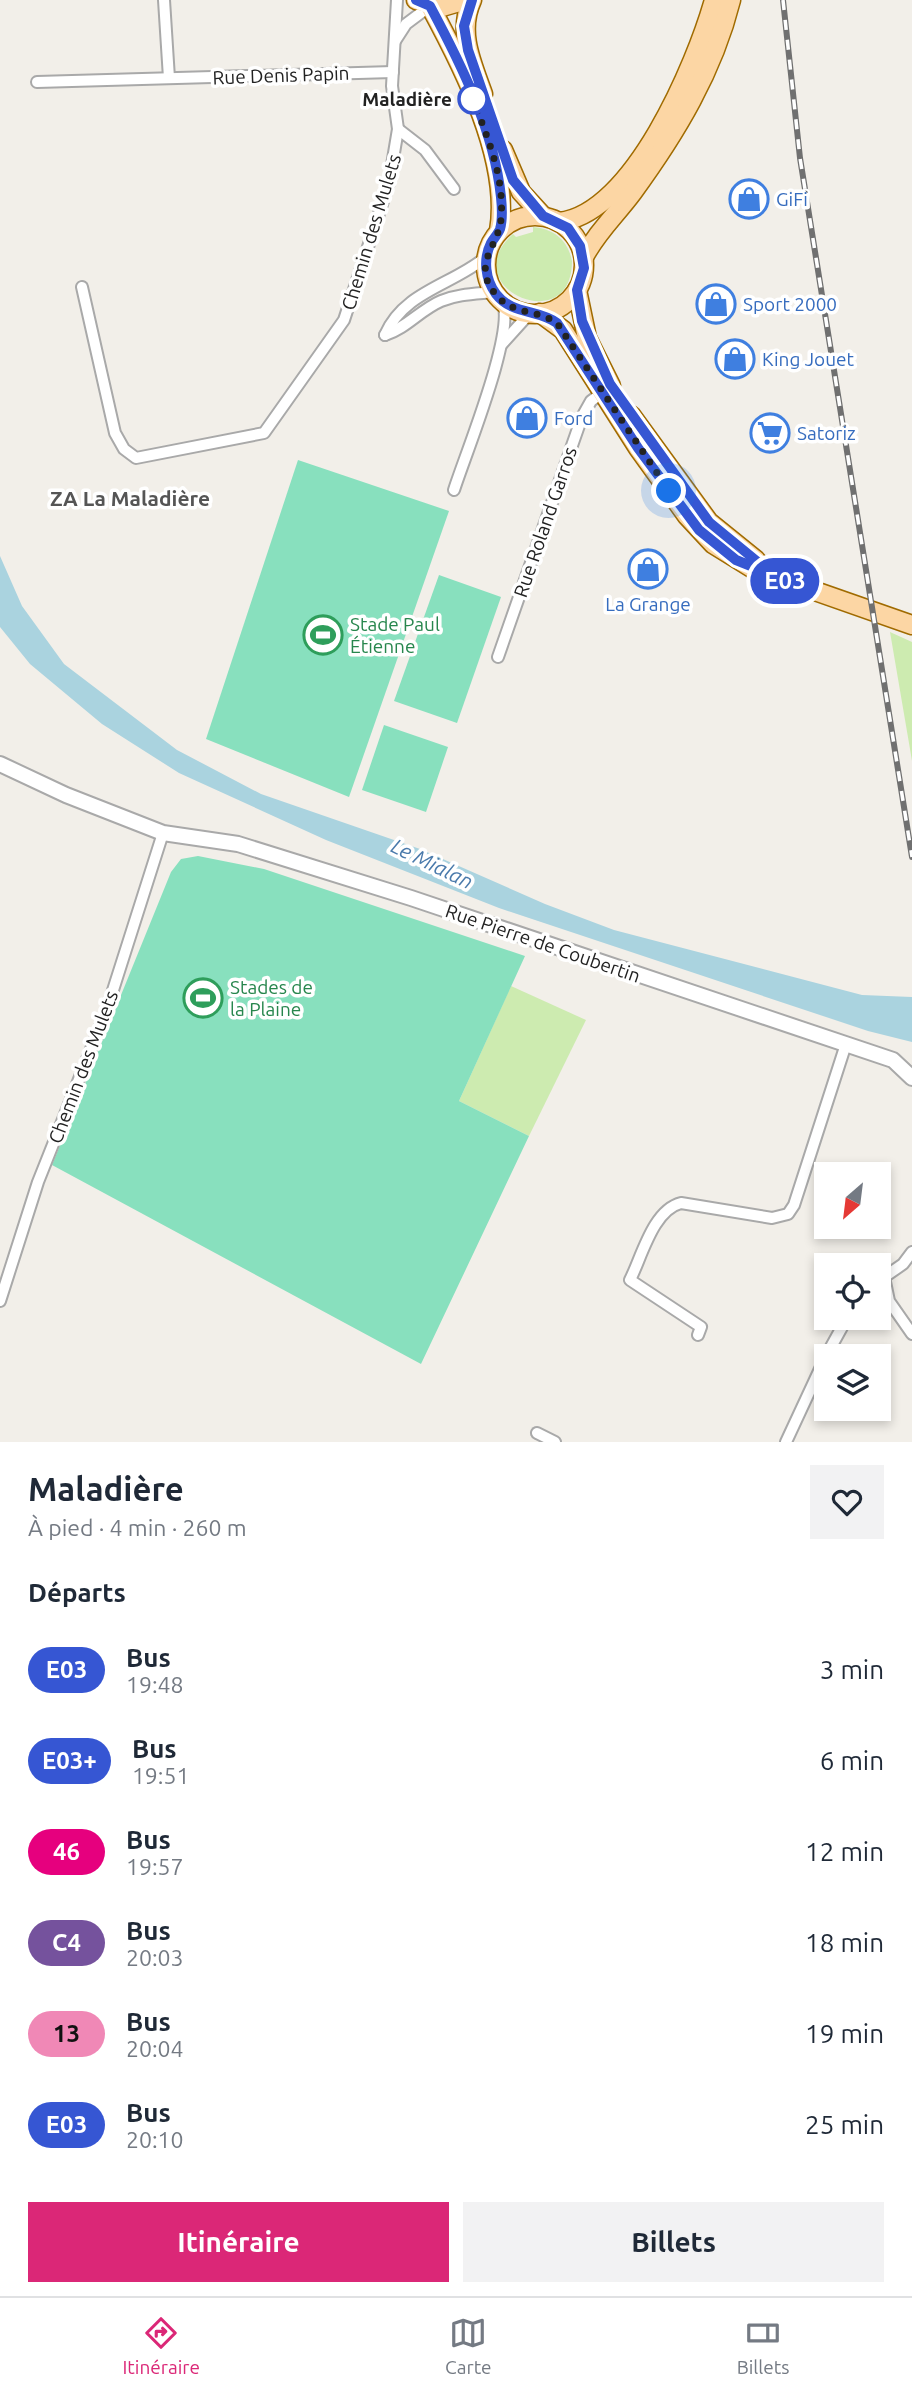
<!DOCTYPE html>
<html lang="fr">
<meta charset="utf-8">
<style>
:root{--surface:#fff;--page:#f2f2f3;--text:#1f2937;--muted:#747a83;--line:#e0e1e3;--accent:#db2777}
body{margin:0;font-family:Ubuntu,sans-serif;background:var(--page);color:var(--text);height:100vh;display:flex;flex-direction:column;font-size:26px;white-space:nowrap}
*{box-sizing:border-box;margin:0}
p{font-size:23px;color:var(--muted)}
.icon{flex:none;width:38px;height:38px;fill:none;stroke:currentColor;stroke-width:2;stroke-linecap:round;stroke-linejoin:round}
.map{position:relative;height:1442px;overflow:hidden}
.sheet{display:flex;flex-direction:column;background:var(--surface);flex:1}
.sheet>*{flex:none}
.badge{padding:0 14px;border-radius:23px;font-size:24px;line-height:46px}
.needle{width:46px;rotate:208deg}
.fabs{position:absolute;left:814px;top:1162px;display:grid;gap:14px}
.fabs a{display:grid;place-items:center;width:77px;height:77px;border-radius:0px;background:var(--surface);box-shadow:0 4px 10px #0003;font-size:35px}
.you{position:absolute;width:35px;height:35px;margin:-18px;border:5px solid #fff;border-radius:50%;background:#1a73e8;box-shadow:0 0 0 10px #1a73e833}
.map>.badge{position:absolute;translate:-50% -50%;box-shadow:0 0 0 4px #fff}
h2{padding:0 28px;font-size:26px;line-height:63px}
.round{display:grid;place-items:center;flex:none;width:74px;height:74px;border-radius:0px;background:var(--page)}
.overview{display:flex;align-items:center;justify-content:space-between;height:119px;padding:0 28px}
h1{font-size:33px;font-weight:700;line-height:52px}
.cta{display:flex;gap:14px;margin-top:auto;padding:14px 28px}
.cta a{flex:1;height:80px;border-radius:0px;background:var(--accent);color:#fff;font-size:28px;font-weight:700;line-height:80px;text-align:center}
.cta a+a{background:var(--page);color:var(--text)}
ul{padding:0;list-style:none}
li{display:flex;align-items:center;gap:21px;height:91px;padding:0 28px}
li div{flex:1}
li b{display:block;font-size:26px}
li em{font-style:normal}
li .badge{min-width:77px;font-weight:700;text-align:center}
.menu{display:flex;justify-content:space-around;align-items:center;height:98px;border-top:2px solid var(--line);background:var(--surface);font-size:19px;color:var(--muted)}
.menu a{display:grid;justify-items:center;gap:4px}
.menu .active{color:var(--accent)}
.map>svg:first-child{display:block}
.grass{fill:#cdebb0}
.pitch{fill:#88e0be}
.water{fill:#aad3df}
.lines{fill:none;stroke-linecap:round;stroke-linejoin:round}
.minor-casing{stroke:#a9a9a9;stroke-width:14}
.tertiary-casing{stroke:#a9a9a9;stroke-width:18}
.primary-casing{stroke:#a06b00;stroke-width:21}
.minor{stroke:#fff;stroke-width:10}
.tertiary{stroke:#fff;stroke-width:14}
.primary{stroke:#fcd6a4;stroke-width:18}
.rail-casing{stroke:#707070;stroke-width:6}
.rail{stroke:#fff;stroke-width:3.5;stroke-dasharray:10;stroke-linecap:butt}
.line-casing{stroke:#fff;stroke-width:16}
.line{stroke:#3656d3;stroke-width:10}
.walk{stroke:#222;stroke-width:7;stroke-dasharray:0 12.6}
.stop-dot{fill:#fff;stroke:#3656d3;stroke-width:3.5}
.labels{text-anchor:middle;stroke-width:7;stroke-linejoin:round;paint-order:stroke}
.street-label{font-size:19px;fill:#222;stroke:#fff}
.stop-label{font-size:19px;font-weight:bold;fill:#222;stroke:#fff;text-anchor:end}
.shop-label{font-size:19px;fill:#366cbe;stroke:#fff;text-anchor:start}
.leisure-label{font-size:19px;fill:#27864d;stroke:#fff;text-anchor:start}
.neighbourhood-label{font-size:21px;font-weight:bold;fill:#555;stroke:#fff}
.water-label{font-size:21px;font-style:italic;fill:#4a7aab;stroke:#fff}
</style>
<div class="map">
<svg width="912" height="1442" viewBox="0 0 912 1442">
<rect width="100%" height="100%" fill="#f2efe9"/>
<!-- grass -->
<g class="grass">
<path d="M533 227C554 229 568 240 572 261 572 340 453 287 513 234L516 237 533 232Z"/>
<path d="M890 632 912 642V761L910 749Z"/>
<path d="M511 986 586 1020 529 1136 459 1101Z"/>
</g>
<!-- pitch -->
<g class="pitch">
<path d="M298 460 449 511 349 797 206 739Z"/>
<path d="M439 575 501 597 457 723 394 701Z"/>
<path d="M384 725 448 747 426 812 362 790Z"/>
<path d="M198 856 264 869 525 956 459 1101 529 1136 421 1364 52 1165 171 872 181 859Z"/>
</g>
<!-- water -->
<path class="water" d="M0 556 22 606 64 664 177 750 261 794 420 849 545 904 614 930 862 995 912 997V1042L868 1031 499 908 326 840 179 773 102 724 30 664 0 627Z"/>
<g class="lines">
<!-- minor casing -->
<g class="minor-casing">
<g id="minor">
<path d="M164 0 169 78"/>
<path d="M395 41 406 24 430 6"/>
<path d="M37 82 393 72"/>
<path d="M398 129 425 150 454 189"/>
<path d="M82 287 115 433 124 449 136 458 264 433 344 320 389 183 398 129 392 86 397 0"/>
<path d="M385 335C404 291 453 285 486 257"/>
<path d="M385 335C407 328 420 310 441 301 458 294 476 294 495 292"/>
<path d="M502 344 530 313"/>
<path d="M454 490C465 455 517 329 502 301"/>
<path d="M498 657 582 417 591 401 602 393"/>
<path d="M884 1277 889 1301 912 1334"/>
<path d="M880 1280 903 1264 912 1252"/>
<path d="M0 1301 38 1182 107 1009 163 833"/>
<path d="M698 1335 701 1327 630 1280C642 1256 653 1210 681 1203L772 1218 788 1214 794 1205 846 1044"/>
<path d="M826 1356 847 1318"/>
<path d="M537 1433 555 1442"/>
<path d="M786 1442 826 1356"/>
</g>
</g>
<!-- tertiary casing -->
<g class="tertiary-casing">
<path id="tertiary" d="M0 764 66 795 163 833 238 844 411 898 893 1060 912 1078"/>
</g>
<!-- primary casing -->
<g class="primary-casing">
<g id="primary">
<path d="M416 0 442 7 466 0"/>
<path d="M472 0C457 32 472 63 483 94"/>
<path d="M430 6C463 67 511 160 499 231"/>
<path d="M503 150 521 192 543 216"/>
<circle cx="535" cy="265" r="49"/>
<path d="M559 222C633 214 696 64 714 0"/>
<path d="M584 257C597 232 616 215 633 192 676 133 713 72 731 0"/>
<path d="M577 290 587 338 611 386"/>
<path d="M540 313 563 330 638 448 687 516 713 544 755 570 912 625"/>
<path d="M631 415 709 522 756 560"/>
</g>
</g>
<!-- minor -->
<use href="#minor" class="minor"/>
<!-- tertiary -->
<use href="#tertiary" class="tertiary"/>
<!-- primary -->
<use href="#primary" class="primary"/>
<!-- rail casing -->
<g class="rail-casing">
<path id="rail" d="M783 0 800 158 912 857"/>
</g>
<!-- rail -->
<use href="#rail" class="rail"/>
</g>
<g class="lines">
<!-- line casing -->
<g class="line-casing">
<path id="line" d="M416 0 430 6C461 64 494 130 501 197 502 207 503 219 500 229 498 234 494 238 491 243 483 259 485 279 496 294 512 315 538 309 557 323L638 448 699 530 736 560 807 589 759 563 709 522 610 384 582 321 577 290 584 268 580 246 568 228 543 216 513 180 468 50 464 26 472 0"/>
</g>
<!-- line -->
<use href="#line" class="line"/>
<!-- walk -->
<path class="walk" d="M473 99C487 137 505 177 501 219 499 247 468 266 499 298 516 315 539 310 557 323L669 491"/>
</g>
<!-- icons -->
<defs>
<g id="shop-ring" transform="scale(2.0125)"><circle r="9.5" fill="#fff" stroke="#3f7fe0" stroke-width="1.5"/><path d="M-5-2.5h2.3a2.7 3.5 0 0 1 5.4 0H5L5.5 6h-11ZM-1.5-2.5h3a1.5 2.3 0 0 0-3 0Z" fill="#3f7fe0"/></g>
<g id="supermarket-ring" transform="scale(2.0125)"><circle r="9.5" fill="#fff" stroke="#3f7fe0" stroke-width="1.5"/><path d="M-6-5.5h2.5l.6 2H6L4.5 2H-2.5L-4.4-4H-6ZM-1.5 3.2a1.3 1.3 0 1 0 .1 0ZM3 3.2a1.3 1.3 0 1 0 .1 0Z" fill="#3f7fe0"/></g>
<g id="stadium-ring" transform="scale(2.0125)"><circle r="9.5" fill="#fff" stroke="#2e9e5b" stroke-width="1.5"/><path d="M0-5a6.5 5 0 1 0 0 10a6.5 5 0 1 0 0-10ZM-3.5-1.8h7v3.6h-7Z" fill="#2e9e5b"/></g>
</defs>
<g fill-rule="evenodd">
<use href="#shop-ring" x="749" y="199"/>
<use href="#shop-ring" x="716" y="304"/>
<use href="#shop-ring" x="735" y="359"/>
<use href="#shop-ring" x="527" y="418"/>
<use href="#supermarket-ring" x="770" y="433"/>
<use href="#shop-ring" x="648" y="569"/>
<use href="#stadium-ring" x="323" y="635"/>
<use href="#stadium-ring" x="203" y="998"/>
</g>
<!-- markers -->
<circle class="stop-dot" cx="473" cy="99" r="14"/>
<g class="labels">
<!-- street labels -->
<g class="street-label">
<text transform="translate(281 75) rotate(-2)" y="7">Rue Denis Papin</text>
<text transform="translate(371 232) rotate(-73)" y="7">Chemin des Mulets</text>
<text transform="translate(545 522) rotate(-71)" y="7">Rue Roland Garros</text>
<text transform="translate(543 943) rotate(19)" y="7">Rue Pierre de Coubertin</text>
<text transform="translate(83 1067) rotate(-69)" y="7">Chemin des Mulets</text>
</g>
<!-- stop labels -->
<g class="stop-label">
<text x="452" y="106">Maladière</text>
</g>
<!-- shop labels -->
<g class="shop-label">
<text x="776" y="206">GiFi</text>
<text x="743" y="311">Sport 2000</text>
<text x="762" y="366">King Jouet</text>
<text x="554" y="425">Ford</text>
<text x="797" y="440">Satoriz</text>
<text x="648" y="611" text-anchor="middle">La Grange</text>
</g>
<!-- leisure labels -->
<g class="leisure-label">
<text x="350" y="631">Stade Paul<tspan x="350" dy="22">Étienne</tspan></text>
<text x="230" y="994">Stades de<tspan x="230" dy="22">la Plaine</tspan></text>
</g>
<!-- neighbourhood labels -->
<g class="neighbourhood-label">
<text x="130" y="506">ZA La Maladière</text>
</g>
<!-- water labels -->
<g class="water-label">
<text transform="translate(432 864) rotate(26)" y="7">Le Mialan</text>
</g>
</g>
</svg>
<div class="fabs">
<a><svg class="needle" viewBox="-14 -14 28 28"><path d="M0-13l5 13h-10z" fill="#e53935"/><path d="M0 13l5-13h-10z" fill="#747a83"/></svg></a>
<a><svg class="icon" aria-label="locate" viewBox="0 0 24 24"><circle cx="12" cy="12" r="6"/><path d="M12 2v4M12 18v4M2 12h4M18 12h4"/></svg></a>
<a><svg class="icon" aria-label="layers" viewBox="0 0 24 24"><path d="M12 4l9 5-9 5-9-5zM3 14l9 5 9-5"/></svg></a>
</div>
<div class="you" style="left:669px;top:491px"></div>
<b class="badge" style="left:785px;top:581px;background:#3656d3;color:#fff">E03</b>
</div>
<section class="sheet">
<div class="overview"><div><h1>Maladière</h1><p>À pied · 4 min · 260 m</p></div><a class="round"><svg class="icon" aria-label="heart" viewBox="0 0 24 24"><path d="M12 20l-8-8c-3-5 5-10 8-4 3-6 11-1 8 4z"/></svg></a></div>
<h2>Départs</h2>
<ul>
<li><span class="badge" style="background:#3656d3;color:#fff">E03</span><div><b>Bus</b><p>19:48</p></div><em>3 min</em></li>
<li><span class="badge" style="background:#3656d3;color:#fff">E03+</span><div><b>Bus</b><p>19:51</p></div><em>6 min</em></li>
<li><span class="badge" style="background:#e6007e;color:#fff">46</span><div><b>Bus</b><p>19:57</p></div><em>12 min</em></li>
<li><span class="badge" style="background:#75529d;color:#fff">C4</span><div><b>Bus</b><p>20:03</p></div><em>18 min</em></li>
<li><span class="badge" style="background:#f088b6;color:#111">13</span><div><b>Bus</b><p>20:04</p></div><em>19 min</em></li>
<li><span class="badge" style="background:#3656d3;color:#fff">E03</span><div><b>Bus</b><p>20:10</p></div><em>25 min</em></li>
</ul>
<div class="cta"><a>Itinéraire</a><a>Billets</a></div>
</section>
<nav class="menu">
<a class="active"><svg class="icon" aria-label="directions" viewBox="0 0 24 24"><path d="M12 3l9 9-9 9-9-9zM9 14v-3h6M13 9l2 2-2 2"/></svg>Itinéraire</a>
<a><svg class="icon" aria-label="map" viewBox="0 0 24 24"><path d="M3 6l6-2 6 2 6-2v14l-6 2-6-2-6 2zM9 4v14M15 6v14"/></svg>Carte</a>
<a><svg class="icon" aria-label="tickets" viewBox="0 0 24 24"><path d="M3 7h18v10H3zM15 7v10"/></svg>Billets</a>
</nav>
